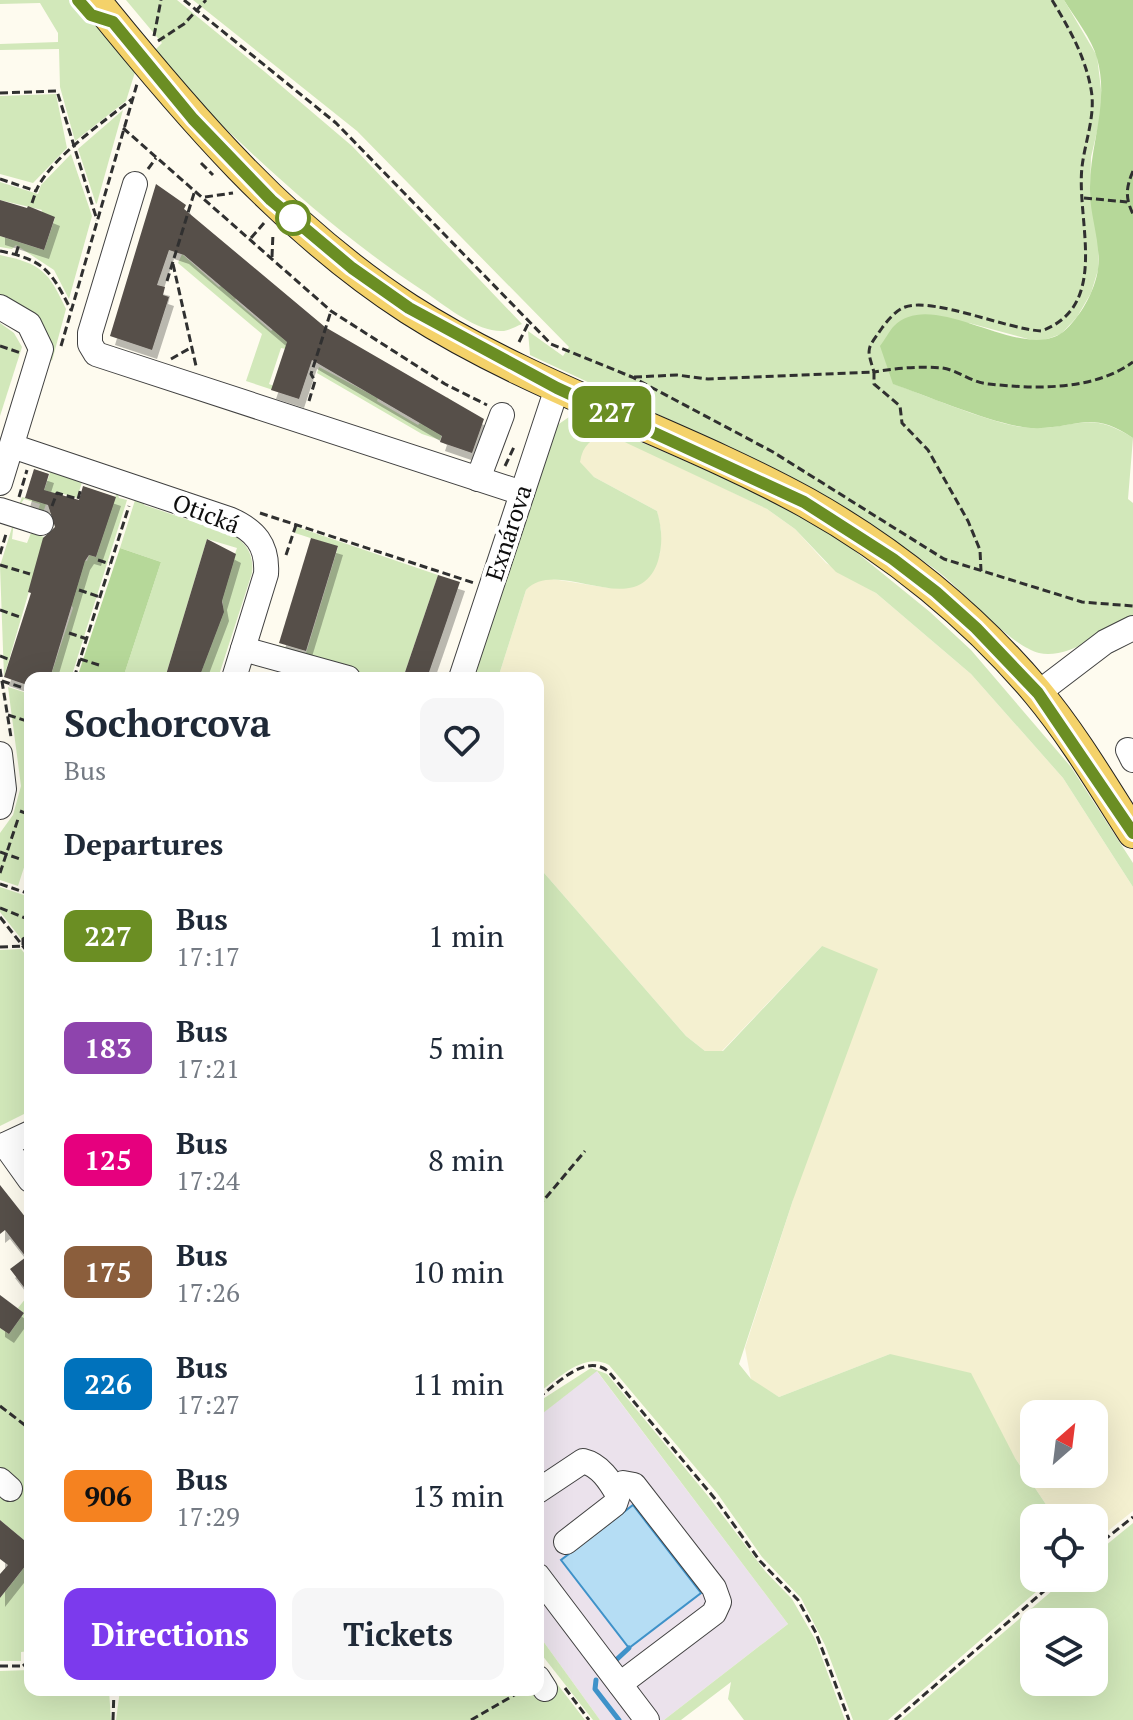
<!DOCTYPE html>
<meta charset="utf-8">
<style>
:root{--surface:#fff;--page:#f6f6f7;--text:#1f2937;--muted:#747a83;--accent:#7c3aed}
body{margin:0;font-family:"PT Serif",serif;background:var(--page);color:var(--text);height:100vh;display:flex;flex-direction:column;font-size:30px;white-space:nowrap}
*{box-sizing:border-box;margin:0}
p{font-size:26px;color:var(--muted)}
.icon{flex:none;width:44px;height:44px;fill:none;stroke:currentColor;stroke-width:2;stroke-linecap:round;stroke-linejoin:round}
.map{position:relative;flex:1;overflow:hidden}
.drawer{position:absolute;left:24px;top:672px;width:520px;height:1024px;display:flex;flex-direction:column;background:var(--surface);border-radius:16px;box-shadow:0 8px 32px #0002}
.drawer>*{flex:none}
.badge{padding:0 16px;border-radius:12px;font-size:28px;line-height:52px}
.needle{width:52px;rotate:28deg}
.tools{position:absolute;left:1020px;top:1400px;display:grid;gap:16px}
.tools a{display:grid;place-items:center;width:88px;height:88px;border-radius:16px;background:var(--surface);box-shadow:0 8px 32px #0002;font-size:40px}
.map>.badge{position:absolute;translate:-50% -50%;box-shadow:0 0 0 4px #fff}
h2{padding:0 40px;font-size:30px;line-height:72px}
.round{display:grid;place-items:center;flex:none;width:84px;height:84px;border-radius:16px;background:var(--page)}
.overview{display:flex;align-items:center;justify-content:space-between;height:136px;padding:0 40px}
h1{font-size:38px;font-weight:700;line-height:60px}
.primary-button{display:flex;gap:16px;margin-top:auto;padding:16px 40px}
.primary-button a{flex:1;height:92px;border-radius:16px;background:var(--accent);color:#fff;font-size:32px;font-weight:700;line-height:92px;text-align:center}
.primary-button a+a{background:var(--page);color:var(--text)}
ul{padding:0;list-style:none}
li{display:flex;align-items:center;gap:24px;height:112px;padding:0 40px}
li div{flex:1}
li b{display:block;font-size:30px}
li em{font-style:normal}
li .badge{min-width:88px;font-weight:700;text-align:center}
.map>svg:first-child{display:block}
.industrial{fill:#ebe2ec}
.farmland{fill:#f4f0d0;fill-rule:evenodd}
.green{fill:#d2e8ba;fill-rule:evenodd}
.forest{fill:#b6d899}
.water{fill:#b5ddf4;stroke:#3f92c9;stroke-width:2}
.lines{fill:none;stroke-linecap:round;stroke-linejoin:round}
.stream{stroke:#3f92c9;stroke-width:5}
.building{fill:#564f4a;filter:url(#shadow)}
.minor-casing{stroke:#414141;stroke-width:26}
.major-casing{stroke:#1f1f1f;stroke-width:32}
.path{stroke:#303030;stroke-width:3;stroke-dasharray:8 4;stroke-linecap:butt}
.minor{stroke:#fff;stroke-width:24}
.major{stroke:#f4d26a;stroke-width:30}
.line-casing{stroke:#fff;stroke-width:18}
.line{stroke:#6b8e23;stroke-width:12}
.stop-dot{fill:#fff;stroke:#6b8e23;stroke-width:4}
.labels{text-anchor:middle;stroke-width:8;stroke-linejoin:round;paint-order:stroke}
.street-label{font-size:24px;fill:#0e0e0e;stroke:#fff}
</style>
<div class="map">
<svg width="1133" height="1720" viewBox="0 0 1133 1720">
<defs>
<filter id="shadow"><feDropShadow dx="5" dy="9" stdDeviation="0" flood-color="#0004"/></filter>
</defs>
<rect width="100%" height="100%" fill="#fefbef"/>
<!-- industrial -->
<path class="industrial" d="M596 1370 788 1624 664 1720H600L538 1634V1417Z"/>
<!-- farmland -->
<path class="farmland" d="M605 436 634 445 767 509 795 529 826 563 876 593 971 674 1063 778 1133 887V1511L1094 1542V1518H1055L1015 1458 890 1354 779 1397 751 1380 745 1348 793 1200 822 946 722 1051H705L686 1036 538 866V678H498L526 590 534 581 546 578 609 588 660 554 661 530 657 511 594 477 579 462 584 445ZM1034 1414H1094V1474H1034Z"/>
<!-- green -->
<g class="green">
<path d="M0 0H72L136 69 126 101 75 141 60 87 59 49 0 50V44L58 42V33L40 3 0 4Z"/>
<path d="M126 0H177L265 72 352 146 522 324C517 326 510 330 504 331 479 333 448 308 428 294 324 226 238 143 151 54L162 43Z"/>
<path d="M193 0H1064L1097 56 1103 106 1091 157 1090 194 1098 234V270L1091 293 1077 317 1061 334 1039 342 969 323 881 346 894 384C927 396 999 427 1031 428 1076 429 1089 409 1133 438L1128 499 1133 503V618C1107 630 1067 660 1039 653 1010 646 963 590 936 570 811 477 669 421 530 355L528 331 563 356 569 347 357 131Z"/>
<path d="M56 94 67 148 33 183 0 174V96Z"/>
<path d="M123 110 97 203 96 204 78 149Z"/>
<path d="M71 154 92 216 69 299 54 270 16 245 12 249 0 247V236L44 250 55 218 41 213 42 210 0 200V182L38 194 41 185Z"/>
<path d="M182 254 219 287 223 284 237 297 235 300 271 331 274 328 288 341 286 349 281 348 269 384 274 386 273 390 246 381 262 334 178 263Z"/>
<path d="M0 255C42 264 48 271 66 309L52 361 0 297Z"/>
<path d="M0 323 14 333 22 347 0 416Z"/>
<path d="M319 367 378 398 377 401 418 425 420 423 429 427 447 397 453 402 440 440 422 434 317 373Z"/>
<path d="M569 417 606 427 766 496 845 543 930 612 971 650 1071 767 1133 863V887L1063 778 971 674 876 593 836 572 795 529 767 509 616 438C596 434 583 442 580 462L594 477 657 511C662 528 663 544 658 561 637 624 558 555 526 590L498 678H471L556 426Z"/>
<path d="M35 465 83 479 77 498 57 492 52 506 46 504 42 516 37 514 40 504 24 499 18 508 22 497 40 502 50 473Z"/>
<path d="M117 492 119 498 127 500 71 678H50L73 608 41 550 4 677 0 566 14 521 12 539 27 543 31 533 44 537 41 547 87 561 89 555 96 557Z"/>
<path d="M136 497 145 500 144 505 231 534C247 543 254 555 252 573L218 678H199L223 612V602L219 600 237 548 207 539 165 678H123L161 562 120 548Z"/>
<path d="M297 527 438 575 403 678H374L276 651 278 645 306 653 338 547 295 533Z"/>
<path d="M8 687 30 694V849L18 886 0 880V833L13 815 21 786Z"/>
<path d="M538 866 686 1036 705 1051H723L822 946 878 969 793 1200 739 1364 751 1379 779 1397 890 1354 971 1373 1015 1458 1055 1518H1034V1578H1052L888 1720H853L825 1645 801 1598 762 1557 717 1493 609 1365C584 1351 558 1379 538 1393Z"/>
<path d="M0 887 30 897V950L0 912Z"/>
<path d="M21 949 30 960V1111L0 1126V950Z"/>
<path d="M26 1298 30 1301V1545L0 1520V1328L9 1334 24 1313 18 1308Z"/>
<path d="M591 1368 607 1374 708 1496 765 1571 792 1599 815 1639 845 1720H744L728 1699 731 1682 681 1720H664L788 1624 597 1371 538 1417V1402Z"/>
<path d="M1133 1523V1720H901L1067 1578H1094V1555ZM1034 1622H1094V1682H1034Z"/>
<path d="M30 1560V1651L21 1652V1661H0V1598Z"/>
<path d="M538 1634 600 1720H593L538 1650Z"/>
<path d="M30 1670V1690H109L111 1720H0V1671Z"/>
<path d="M551 1676 585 1720H116L120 1690H538Z"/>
</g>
<!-- forest -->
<g class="forest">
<path d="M1064 0H1133V438C1089 408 1076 430 1031 428 998 426 927 396 893 384L880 346C885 340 889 331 894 326 934 286 1021 364 1063 332 1080 318 1095 291 1098 269 1101 242 1090 217 1090 191 1089 144 1110 105 1097 58 1092 39 1075 18 1064 0Z"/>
<path d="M120 548 161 562 123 678H77Z"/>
</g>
<!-- water -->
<path class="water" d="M633 1505 701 1593 629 1648 561 1560Z"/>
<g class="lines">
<!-- stream -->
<g class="stream">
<path d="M615 1661 629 1648"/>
<path d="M596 1680 595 1689 619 1720"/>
</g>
</g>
<!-- building -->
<g class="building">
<path d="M156 184 186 205 184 209 325 327 484 419 472 453 440 442 442 436 312 360 299 399 271 390 287 342 184 255 169 250 157 285 165 287 163 295 169 297 152 350 110 336Z"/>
<path d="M0 200 27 208 28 206 55 217 44 250 0 236Z"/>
<path d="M34 469 49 474 44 490 79 500 83 486 116 497 96 557 89 555 85 561 50 678H30V686L4 677 31 593 28 592 43 538 55 527 48 505 25 498Z"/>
<path d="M311 538 338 546 306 651 279 643Z"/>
<path d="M207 539 236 554 222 601 224 612 199 678H165Z"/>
<path d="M438 575 460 582 444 629 427 678H403Z"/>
<path d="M0 1185 30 1223V1295L10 1269 26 1257 5 1230 0 1234Z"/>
<path d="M0 1295 24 1313 9 1334 0 1328Z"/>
<path d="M0 1520 30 1545V1560L0 1598V1574L8 1565 0 1559Z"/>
</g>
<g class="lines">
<!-- minor casing -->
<g class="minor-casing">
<g id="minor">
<path d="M135 184 90 333V344L96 354 522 493"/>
<path d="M0 307 29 324 41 349 0 483"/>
<path d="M12 446 229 519C255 530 268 545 266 574L234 678"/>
<path d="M478 479 502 415"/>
<path d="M0 510 41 523"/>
<path d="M243 649 348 678"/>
<path d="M461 678 557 388"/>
<path d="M1038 693 1105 642 1133 628"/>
<path d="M1128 750 1133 760"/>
<path d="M0 754 4 789 0 807"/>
<path d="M5 1145 30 1180"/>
<path d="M0 1147 30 1133"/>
<path d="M0 1480 10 1489"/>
<path d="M615 1489 623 1483 634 1485 714 1588 719 1602 714 1613 620 1684"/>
<path d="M538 1491 583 1461C600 1465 610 1481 618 1495L615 1504 566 1542"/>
<path d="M538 1576 647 1720"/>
<path d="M538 1678 545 1689"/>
</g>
</g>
<!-- major casing -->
<g class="major-casing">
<path id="major" d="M95 0C188 115 284 228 409 309 534 389 678 432 807 503 893 551 974 617 1037 692 1073 735 1103 786 1133 833"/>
</g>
<!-- path -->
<g class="path">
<path d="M184 0 336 123 551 344 632 377 773 452 944 559 1082 602 1133 606"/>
<path d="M1052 0C1069 28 1085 56 1091 89 1096 115 1085 141 1082 167 1076 221 1111 306 1041 331 1007 329 933 297 905 307 896 310 887 321 882 328 867 350 866 346 874 372 896 368 920 366 942 368 958 370 972 383 989 384 1035 389 1093 391 1133 362"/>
<path d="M154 36 161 0"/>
<path d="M158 41 184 24 206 0"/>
<path d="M0 93 57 91 97 220"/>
<path d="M123 128 331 311 445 384 487 405"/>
<path d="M201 163 213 175"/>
<path d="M148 169 156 158"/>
<path d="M1133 171C1126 187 1125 198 1133 214"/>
<path d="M0 179 36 191C50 158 104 122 132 99"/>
<path d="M205 197 233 193"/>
<path d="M1084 198 1127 202"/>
<path d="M32 203 36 191"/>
<path d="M251 238 264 223"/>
<path d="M0 251C45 260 51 271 71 310"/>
<path d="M16 254 19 244"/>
<path d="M272 257 273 233"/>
<path d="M173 264 196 366"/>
<path d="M167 281 195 190"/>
<path d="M519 342 528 324"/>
<path d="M0 346 21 353"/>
<path d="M61 346 137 84"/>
<path d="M171 359 192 347"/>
<path d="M634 377 677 375 708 379 874 372V384L900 406 902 423 928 450 968 521 980 550 981 571"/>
<path d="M309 401 315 381 311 374 331 311"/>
<path d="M505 466 515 445"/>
<path d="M19 497 27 470"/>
<path d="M52 506 57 493 78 499 81 488"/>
<path d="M260 513 474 583"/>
<path d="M0 554 6 534"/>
<path d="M286 555 296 525"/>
<path d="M98 560 110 564"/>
<path d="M0 565 30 574"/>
<path d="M79 590 100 597"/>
<path d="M0 610 20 617"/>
<path d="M69 633 87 639"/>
<path d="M0 656 8 659"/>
<path d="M80 659 99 665"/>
<path d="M0 669 11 737"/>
<path d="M55 674 66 678"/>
<path d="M74 678 129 506"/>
<path d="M2 681 30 690"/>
<path d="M8 715 30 722"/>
<path d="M20 811 30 815"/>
<path d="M0 852 20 859"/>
<path d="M0 873 19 816"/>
<path d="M0 884 30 894"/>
<path d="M0 908 30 920"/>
<path d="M0 917 30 955"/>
<path d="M0 947 23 946V939L30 934"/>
<path d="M538 1207 585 1151"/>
<path d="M538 1398C557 1384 586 1352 609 1372L716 1500 760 1561 798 1600 816 1633 849 1720"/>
<path d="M0 1406 30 1429"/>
<path d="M1094 1548 1133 1517"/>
<path d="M0 1666H30"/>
<path d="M23 1666 30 1660"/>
<path d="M565 1688 589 1720"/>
<path d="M113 1720 114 1690"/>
<path d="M471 1720 523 1690"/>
<path d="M895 1720 1059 1578"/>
</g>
<!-- minor -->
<use href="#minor" class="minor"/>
<!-- major -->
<use href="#major" class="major"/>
</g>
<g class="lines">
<!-- line casing -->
<g class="line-casing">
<path id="line" d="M78 0 91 15 113 22 193 119 271 200 352 268 409 308 557 388 804 502 893 559 936 592 976 628 1038 693 1133 833"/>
</g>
<!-- line -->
<use href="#line" class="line"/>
</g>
<!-- markers -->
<circle class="stop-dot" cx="293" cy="218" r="16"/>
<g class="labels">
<!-- street labels -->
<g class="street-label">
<text transform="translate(206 514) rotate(21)" y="8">Otická</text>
<text transform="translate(509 533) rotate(-72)" y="8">Exnárova</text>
</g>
</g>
</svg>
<div class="tools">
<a><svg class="needle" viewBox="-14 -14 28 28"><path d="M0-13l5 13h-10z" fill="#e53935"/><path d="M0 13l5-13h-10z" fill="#747a83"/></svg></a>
<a><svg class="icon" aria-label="locate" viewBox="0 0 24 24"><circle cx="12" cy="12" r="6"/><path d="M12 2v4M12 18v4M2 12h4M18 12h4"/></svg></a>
<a><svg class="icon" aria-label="layers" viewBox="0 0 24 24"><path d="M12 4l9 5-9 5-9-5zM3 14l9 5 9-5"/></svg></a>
</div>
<b class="badge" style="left:612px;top:412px;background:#6b8e23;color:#fff">227</b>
<section class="drawer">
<div class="overview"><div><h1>Sochorcova</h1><p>Bus</p></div><a class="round"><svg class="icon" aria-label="heart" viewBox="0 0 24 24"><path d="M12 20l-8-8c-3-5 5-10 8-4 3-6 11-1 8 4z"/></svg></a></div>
<h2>Departures</h2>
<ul>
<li><span class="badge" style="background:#6b8e23;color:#fff">227</span><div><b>Bus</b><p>17:17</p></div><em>1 min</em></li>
<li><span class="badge" style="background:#8e44ad;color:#fff">183</span><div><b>Bus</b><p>17:21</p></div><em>5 min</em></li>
<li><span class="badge" style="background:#e6007e;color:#fff">125</span><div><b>Bus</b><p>17:24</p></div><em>8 min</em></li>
<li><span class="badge" style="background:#8b5e3c;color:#fff">175</span><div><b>Bus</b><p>17:26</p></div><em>10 min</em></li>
<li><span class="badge" style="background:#0072bc;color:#fff">226</span><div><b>Bus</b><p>17:27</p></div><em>11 min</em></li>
<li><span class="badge" style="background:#f58220;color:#111">906</span><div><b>Bus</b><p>17:29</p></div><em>13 min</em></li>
</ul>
<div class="primary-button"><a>Directions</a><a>Tickets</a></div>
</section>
</div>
